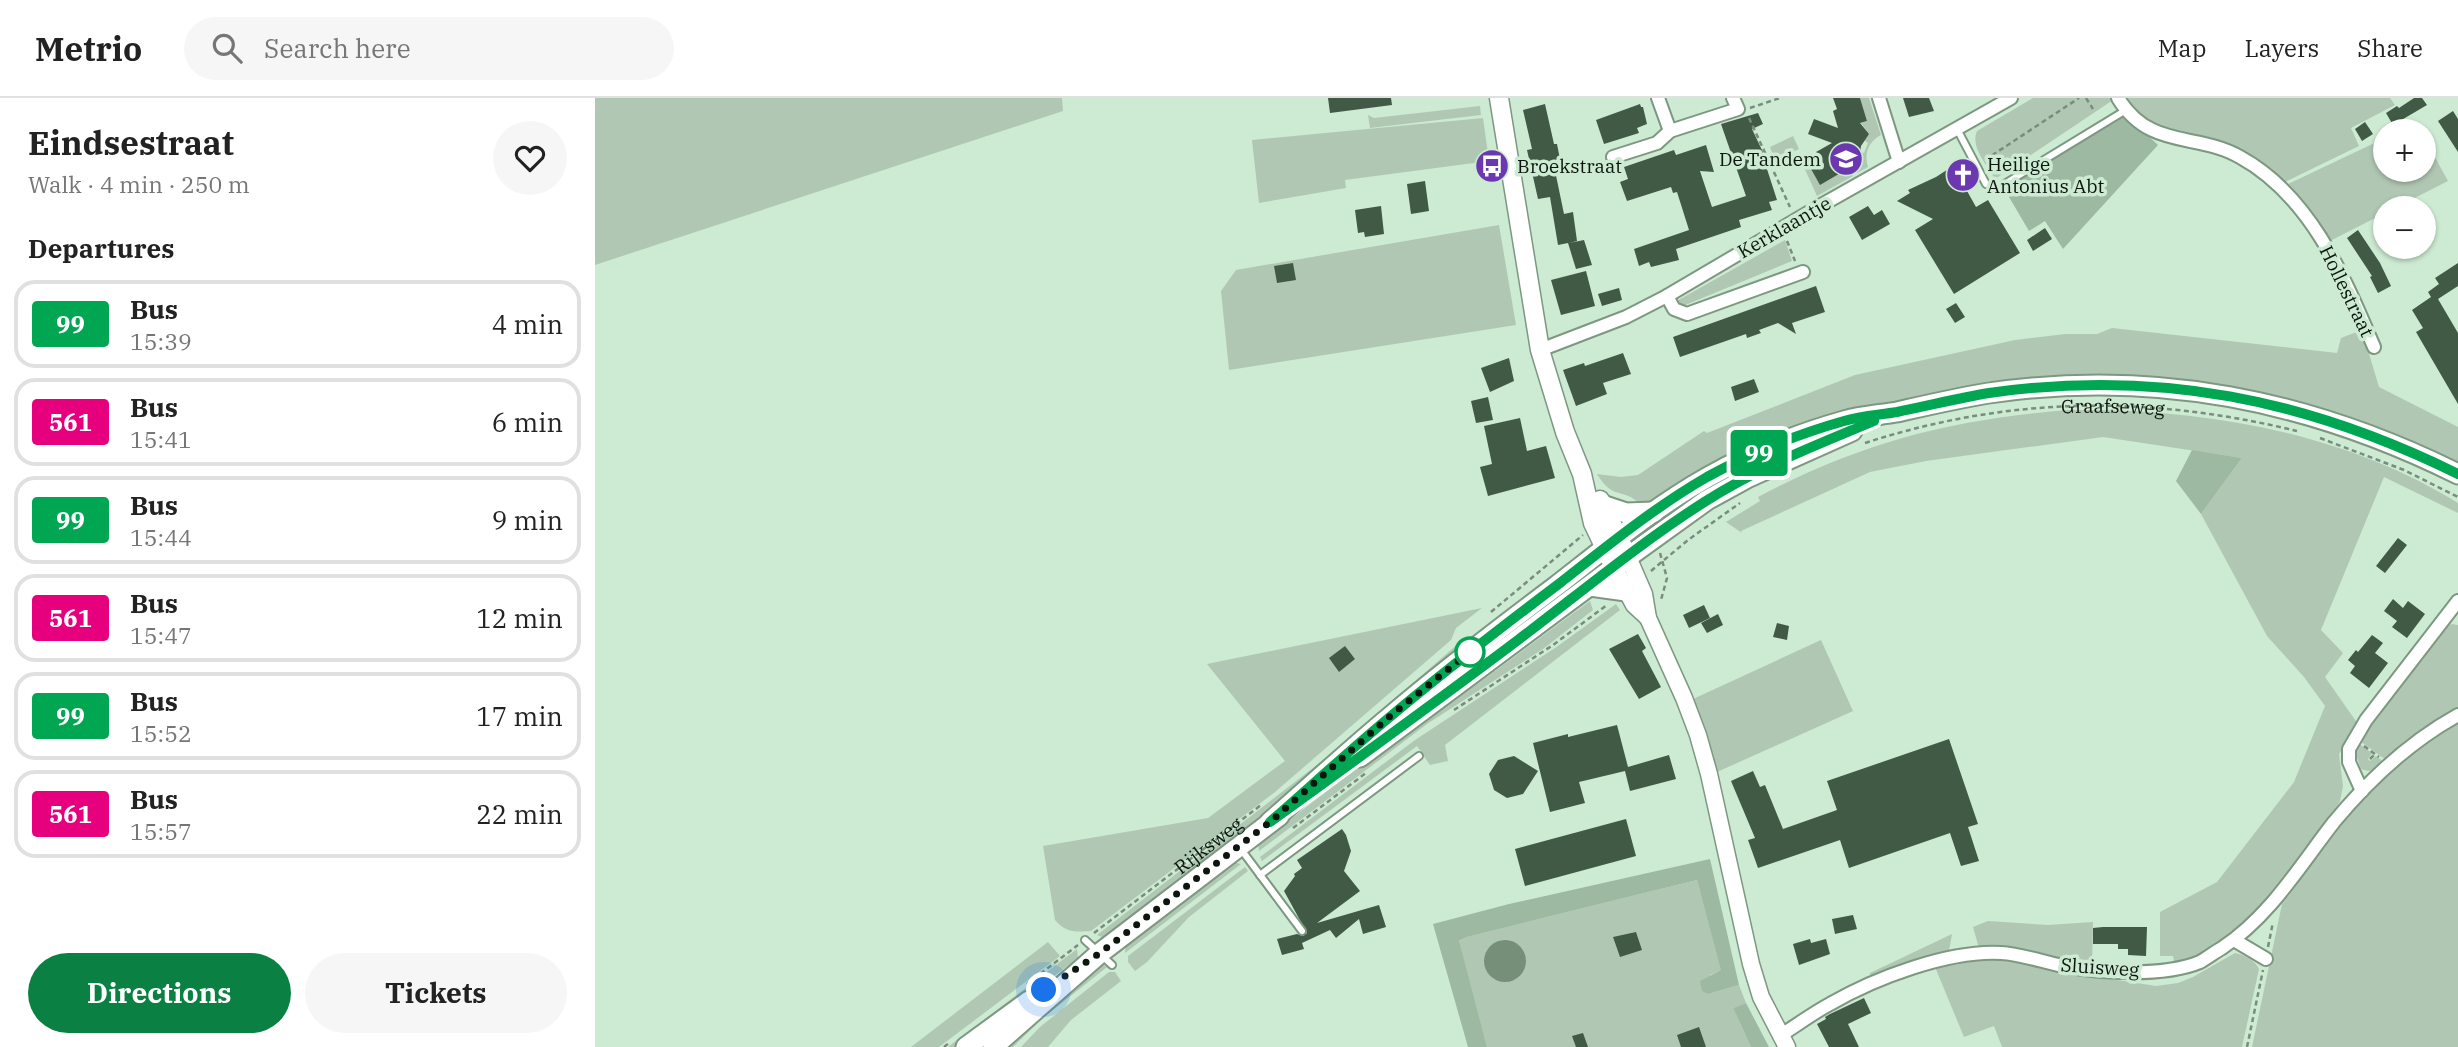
<!DOCTYPE html>
<meta charset="utf-8">
<style>
:root{--surface:#fff;--page:#f6f6f6;--text:#222;--muted:#767676;--line:#e0e0e0;--accent:#0b8043}
body{margin:0;font-family:"IBM Plex Serif",serif;background:var(--page);color:var(--text);height:100vh;display:flex;flex-direction:column;font-size:26px;white-space:nowrap}
*{box-sizing:border-box;margin:0}
p{font-size:23px;color:var(--muted)}
.icon{flex:none;width:38px;height:38px;fill:none;stroke:currentColor;stroke-width:2;stroke-linecap:round;stroke-linejoin:round}
.map{position:relative;flex:1;overflow:hidden}
.details{display:flex;flex-direction:column;background:var(--surface);width:595px}
.details>*{flex:none}
.badge{padding:0 14px;border-radius:5px;font-size:24px;line-height:46px}
.buttons{position:absolute;left:1778px;top:21px;display:grid;gap:14px}
.buttons a{display:grid;place-items:center;width:63px;height:63px;border-radius:50%;background:var(--surface);box-shadow:0 2px 5px #0004;font-size:35px}
.you{position:absolute;width:35px;height:35px;margin:-18px;border:5px solid #fff;border-radius:50%;background:#1a73e8;box-shadow:0 0 0 10px #1a73e833}
.map>.badge{position:absolute;translate:-50% -50%;box-shadow:0 0 0 4px #fff}
h2{padding:0 28px;font-size:26px;line-height:63px}
.round{display:grid;place-items:center;flex:none;width:74px;height:74px;border-radius:37px;background:var(--page)}
.summary{display:flex;align-items:center;justify-content:space-between;height:119px;padding:0 28px}
h1{font-size:33px;font-weight:700;line-height:52px}
.cta{display:flex;gap:14px;margin-top:auto;padding:14px 28px}
.cta a{flex:1;height:80px;border-radius:42px;background:var(--accent);color:#fff;font-size:28px;font-weight:700;line-height:80px;text-align:center}
.cta a+a{background:var(--page);color:var(--text)}
ul{padding:0;list-style:none}
li{display:flex;align-items:center;gap:21px;height:88px;margin:0 14px 10px;padding:0 14px;border:4px solid var(--line);border-radius:21px}
li div{flex:1}
li b{display:block;font-size:26px}
li em{font-style:normal}
li .badge{min-width:77px;font-weight:700;text-align:center}
header{display:flex;align-items:center;gap:42px;box-sizing:border-box;height:98px;padding:0 35px;background:var(--surface);border-bottom:2px solid var(--line)}
header strong{font-size:33px}
nav{display:flex;gap:38px;margin-inline-start:auto;font-size:24px}
.search{width:490px;height:63px;background:var(--page);display:flex;align-items:center;gap:18px;box-sizing:border-box;padding:0 24px;border-radius:38px;color:var(--muted);font-size:26px}
main{display:flex;flex:1;min-height:0}
.map>svg:first-child{display:block}
.green{fill:#b0c8b3;fill-rule:evenodd}
.forest{fill:#9eb9a2}
.water{fill:#758f79}
.building{fill:#415a46}
.lines{fill:none;stroke-linecap:round;stroke-linejoin:round}
.service-casing{stroke:#7d9881;stroke-width:10}
.minor-casing{stroke:#7d9881;stroke-width:16}
.tertiary-casing{stroke:#7d9881;stroke-width:19}
.secondary-casing{stroke:#7d9881;stroke-width:21}
.primary-casing{stroke:#7d9881;stroke-width:23}
.path{stroke:#798d7c;stroke-width:2.5;stroke-dasharray:5 3.5;stroke-linecap:butt}
.service{stroke:#fff;stroke-width:6}
.minor{stroke:#fff;stroke-width:12}
.tertiary{stroke:#fff;stroke-width:16}
.secondary{stroke:#fff;stroke-width:18}
.primary{stroke:#fff;stroke-width:19}
.line-casing{stroke:#fff;stroke-width:16}
.line{stroke:#00a651;stroke-width:10}
.walk{stroke:#0c160e;stroke-width:7;stroke-dasharray:0 12.6}
.stop-dot{fill:#fff;stroke:#00a651;stroke-width:3.5}
.labels{text-anchor:middle;stroke-width:7;stroke-linejoin:round;paint-order:stroke}
.poi-label{font-size:19px;fill:#0c160e;stroke:#cdead2;text-anchor:start}
.street-label{font-size:19px;fill:#0c160e;stroke:#cdead2}
</style>
<header>
<strong>Metrio</strong>
<div class="search"><svg class="icon" aria-label="search" viewBox="0 0 24 24"><circle cx="10" cy="10" r="6"/><path d="M15 15l6 6"/></svg>Search here</div>
<nav><a>Map</a><a>Layers</a><a>Share</a></nav>
</header>
<main>
<section class="details">
<div class="summary"><div><h1>Eindsestraat</h1><p>Walk · 4 min · 250 m</p></div><a class="round"><svg class="icon" aria-label="heart" viewBox="0 0 24 24"><path d="M12 20l-8-8c-3-5 5-10 8-4 3-6 11-1 8 4z"/></svg></a></div>
<h2>Departures</h2>
<ul>
<li><span class="badge" style="background:#00a651;color:#fff">99</span><div><b>Bus</b><p>15:39</p></div><em>4 min</em></li>
<li><span class="badge" style="background:#e6007e;color:#fff">561</span><div><b>Bus</b><p>15:41</p></div><em>6 min</em></li>
<li><span class="badge" style="background:#00a651;color:#fff">99</span><div><b>Bus</b><p>15:44</p></div><em>9 min</em></li>
<li><span class="badge" style="background:#e6007e;color:#fff">561</span><div><b>Bus</b><p>15:47</p></div><em>12 min</em></li>
<li><span class="badge" style="background:#00a651;color:#fff">99</span><div><b>Bus</b><p>15:52</p></div><em>17 min</em></li>
<li><span class="badge" style="background:#e6007e;color:#fff">561</span><div><b>Bus</b><p>15:57</p></div><em>22 min</em></li>
</ul>
<div class="cta"><a>Directions</a><a>Tickets</a></div>
</section>
<div class="map">
<svg width="1863" height="949" viewBox="0 0 1863 949">
<rect width="100%" height="100%" fill="#cdead2"/>
<!-- green -->
<g class="green">
<path d="M0 0H467L468 13 0 167Z"/>
<path d="M1265 0H1274L1286 37C1273 44 1269 55 1273 69L1262 75 1255 63 1264 61 1265 54 1269 55 1273 45 1269 42 1274 36 1266 25 1272 23Z"/>
<path d="M1438 0H1517L1518 2 1400 81C1392 67 1375 49 1382 33Z"/>
<path d="M1530 0H1795L1800 7 1756 30 1764 48 1686 86 1666 67 1562 29 1535 8Z"/>
<path d="M885 8 886 17 775 30 773 17 779 20Z"/>
<path d="M888 20 894 63 750 82 751 90 664 105 657 42Z"/>
<path d="M1198 38 1204 51 1180 62 1175 49Z"/>
<path d="M1829 39 1853 83 1800 110H1790V115L1733 144 1689 88 1790 40V72H1829Z"/>
<path d="M1215 63 1218 70 1216 71 1225 86 1253 70 1258 78 1222 98 1208 67Z"/>
<path d="M904 127 921 227 634 272 626 193 641 172Z"/>
<path d="M1190 142 1197 163 1088 208 1080 204Z"/>
<path d="M1517 230 1742 255 1746 240 1767 232 1784 289 1863 329V366C1829 349 1795 333 1759 320 1676 292 1588 278 1500 278L1193 332 1133 356 1101 373 1060 401 1045 406C1028 389 1018 403 1002 376L1026 379 1043 377 1109 333 1112 335 1260 277 1420 242 1470 236H1502Z"/>
<path d="M1474 312C1607 310 1749 334 1863 405V415L1789 379 1726 532 1748 555 1730 579 1763 626 1744 656 1748 688 1745 703 1737 718C1688 781 1656 835 1580 868L1578 858H1565V814L1622 784 1699 684 1730 608 1709 579 1672 538 1606 416 1647 360 1508 339 1331 363 1275 374 1146 433 1147 435 1131 424 1165 403 1163 399C1267 344 1358 321 1474 312Z"/>
<path d="M995 503 998 512 948 551 832 626 664 753 663 746 795 645 885 584Z"/>
<path d="M1021 506 1025 512 850 647 853 663 835 667 822 648 667 763 665 759 820 642 960 550Z"/>
<path d="M887 510 861 530 856 542 680 694 496 833C480 834 471 835 460 822L448 748 613 720 690 663 612 566Z"/>
<path d="M1857 526 1863 527V610L1791 662 1765 643 1786 611 1850 529Z"/>
<path d="M1226 542 1258 613 1122 674 1110 629 1098 601Z"/>
<path d="M864 545 866 548 851 564 643 737 509 840 502 837 736 656Z"/>
<path d="M1863 624V949H1657L1687 806 1764 704 1810 662Z"/>
<path d="M1764 646 1777 655 1773 661 1775 663 1781 658 1789 664C1781 672 1777 675 1766 671L1760 654Z"/>
<path d="M638 764 646 766 530 855 531 846Z"/>
<path d="M650 769 653 773 594 819 552 864 540 873 533 864V858Z"/>
<path d="M1102 782 1127 872 1115 877 1113 896 1144 887 1151 905 1138 910 1156 949H892L863 844 872 839ZM907 842 931 861 928 872 889 862 893 851Z"/>
<path d="M1393 823 1453 827 1498 824 1497 866 1407 849 1384 850 1378 829Z"/>
<path d="M1357 836 1354 853 1275 881V875Z"/>
<path d="M453 844 465 858 344 949H316Z"/>
<path d="M482 851 483 860 365 949H353Z"/>
<path d="M1640 855C1648 856 1661 863 1664 871L1647 949H1407L1399 928 1369 939 1340 869 1373 862 1406 861 1471 874 1561 888 1583 885 1598 879Z"/>
<path d="M506 866 512 869 448 920 418 949H404Z"/>
<path d="M514 874H520L526 883 476 922 453 949H426L445 929Z"/>
</g>
<!-- forest -->
<g class="forest">
<path d="M1531 17 1563 47 1468 151 1450 123 1434 133 1414 99 1421 84Z"/>
<path d="M1597 352 1647 360 1606 416 1581 383Z"/>
<path d="M1115 761 1144 887 1113 896 1107 893 1105 883 1126 872 1102 782 872 839 864 843 892 949H873L838 826 914 806Z"/>
<path d="M1151 905 1174 949H1156L1138 910Z"/>
</g>
<!-- water -->
<circle class="water" cx="910" cy="863" r="21"/>
<!-- building -->
<g class="building">
<path d="M733 0H796L797 7 735 15Z"/>
<path d="M1238 0H1265L1272 23 1265 25 1274 36 1266 48 1264 61 1250 63 1254 70 1225 87 1216 71 1218 69 1215 63 1224 58 1221 54 1237 45 1213 36 1219 21 1243 30 1238 13 1242 11Z"/>
<path d="M1308 0H1334L1339 13 1314 19Z"/>
<path d="M1819 0H1827L1832 7 1798 27 1791 15 1802 8 1804 10Z"/>
<path d="M950 6 959 46H962L965 61 958 63 969 116 978 114 982 143 974 145 989 142 997 167 981 171 973 145 963 147 955 99 943 101 932 52 937 51 928 12Z"/>
<path d="M1045 6 1046 9H1048L1052 26 1042 30 1044 35 1009 46 1001 22Z"/>
<path d="M1858 13 1863 21V54L1843 23Z"/>
<path d="M1163 15 1168 26 1157 31 1174 67 1171 68 1182 102 1174 104 1177 112 1144 122 1146 129 1081 151 1084 162 1056 169 1054 164 1044 168 1039 151 1094 132 1082 94 1078 95 1076 89 1032 103 1025 84 1033 81 1029 69 1079 52 1081 57 1111 47 1119 74 1105 73 1117 109 1151 98 1126 26Z"/>
<path d="M1770 24 1778 36 1767 43 1760 31Z"/>
<path d="M1359 65 1368 67 1375 79 1367 84 1381 109 1393 102 1425 155 1359 196 1320 132 1338 121 1302 103 1315 95 1313 92 1341 79 1358 68Z"/>
<path d="M830 83 834 113 816 116 812 86Z"/>
<path d="M786 108 789 136 770 139 769 134 763 135 760 112Z"/>
<path d="M1273 108 1279 117 1287 112 1295 126 1267 142 1254 119Z"/>
<path d="M1450 130 1457 141 1438 153 1432 142Z"/>
<path d="M1763 132 1785 165 1796 188 1783 195 1775 179 1777 178 1752 140Z"/>
<path d="M698 165 701 182 682 185 679 168Z"/>
<path d="M1863 165V188L1843 201 1863 235V306L1821 234 1828 230 1817 212 1836 199 1833 194 1844 186 1840 180Z"/>
<path d="M991 173 1000 208 966 217 956 182Z"/>
<path d="M1221 188 1230 214 1197 225 1201 236 1183 225 1164 232 1166 235 1152 240 1151 236 1085 259 1078 239Z"/>
<path d="M1024 190 1027 202 1007 208 1003 196Z"/>
<path d="M1361 205 1370 219 1360 225 1351 211Z"/>
<path d="M1028 255 1036 276 1008 285 1012 296 981 308 968 272 989 265 990 268Z"/>
<path d="M914 260 919 283 895 294 886 270Z"/>
<path d="M1159 281 1164 294 1140 303 1136 289Z"/>
<path d="M893 299 898 322 881 325 876 303Z"/>
<path d="M925 320 932 353 951 348 960 380 893 398 885 369 897 366 889 328Z"/>
<path d="M1803 440 1812 447 1790 475 1781 468Z"/>
<path d="M1798 501 1808 510 1813 503 1830 516 1812 540 1797 529 1802 523 1789 513Z"/>
<path d="M1109 507 1115 520 1094 530 1088 517Z"/>
<path d="M1123 516 1128 527 1112 535 1106 525Z"/>
<path d="M1182 525 1194 528 1192 542 1178 539Z"/>
<path d="M1043 536 1051 550 1047 553 1066 589 1044 601 1014 551Z"/>
<path d="M1777 537 1788 545 1780 555 1793 565 1774 590 1755 575 1760 568 1753 562 1761 552 1763 554Z"/>
<path d="M750 548 760 561 744 574 734 560Z"/>
<path d="M1022 627 1033 669 1074 657 1081 681 1035 693 1030 673 984 684 990 705 955 714 938 645 973 636V639Z"/>
<path d="M1354 641 1383 726 1373 729 1384 763 1366 768 1355 735 1254 770 1245 742 1163 770 1153 742 1160 740 1136 683 1158 673 1165 689 1170 687 1188 731 1242 712 1232 683Z"/>
<path d="M919 658 943 673 928 696 912 700 899 692 894 676 903 662Z"/>
<path d="M1031 721 1041 758 930 788 920 751Z"/>
<path d="M747 731 751 737 756 753 749 773 765 793 722 825 784 807 791 829 768 836 764 821 741 840 735 832 707 845 709 851 687 857 682 841 702 836 708 838 712 835 689 793 700 778 699 776 707 770 702 762Z"/>
<path d="M1258 817 1262 831 1240 836 1237 821Z"/>
<path d="M1508 829H1552L1551 858 1533 857V851H1523V846H1498V830Z"/>
<path d="M1041 834 1047 852 1025 859 1018 839Z"/>
<path d="M1215 841 1216 845 1231 841 1235 856 1204 867 1198 846Z"/>
<path d="M1269 900 1276 915 1253 926 1264 949H1234L1222 926 1231 921 1230 919 1235 916Z"/>
<path d="M1104 929 1111 949H1086L1082 937Z"/>
<path d="M988 935 993 949H981L977 938Z"/>
</g>
<g class="lines">
<!-- service casing -->
<g class="service-casing">
<g id="service">
<path d="M1362 31 1391 86"/>
<path d="M1408 87 1531 12"/>
<path d="M645 750 707 833"/>
<path d="M665 777 824 658"/>
<path d="M490 842 517 867"/>
</g>
</g>
<!-- minor casing -->
<g class="minor-casing">
<g id="minor">
<path d="M1063 0 1075 33"/>
<path d="M1284 0 1304 64"/>
<path d="M1523 0C1555 52 1601 34 1645 59 1716 98 1749 179 1779 249"/>
<path d="M1018 59 1062 45 1075 33 1143 11 1138 0"/>
<path d="M1072 198 1079 211 1092 216 1208 174"/>
<path d="M945 252 1031 219 1072 198 1223 109 1416 0"/>
<path d="M1767 693 1754 664V651L1771 622 1863 503"/>
<path d="M1639 842 1671 861"/>
<path d="M1186 937C1202 927 1218 915 1235 906 1280 880 1354 852 1406 855 1426 856 1448 864 1468 868 1506 875 1569 879 1605 864 1612 860 1620 854 1627 850 1675 818 1704 769 1739 724 1773 683 1816 643 1863 617"/>
</g>
</g>
<!-- tertiary casing -->
<g class="tertiary-casing">
<g id="tertiary">
<path d="M1033 459 1049 496 1053 520 1089 600 1103 637 1114 676 1156 866 1166 899 1192 949"/>
<path d="M1019 469 1039 507 1053 520"/>
</g>
</g>
<!-- secondary casing -->
<g class="secondary-casing">
<g id="secondary">
<path d="M904 0 945 252 970 334 987 376 998 425 1019 469"/>
<path d="M1005 402 1033 459"/>
</g>
</g>
<!-- primary casing -->
<g class="primary-casing">
<g id="primary">
<path d="M1010 408 1031 415 1059 414"/>
<path d="M995 488 1031 493"/>
<path d="M765 659 1033 459 1112 402 1154 379 1257 333"/>
<path d="M675 724C715 689 755 652 796 618 849 573 904 531 960 489 1009 451 1058 410 1113 379 1154 356 1203 336 1249 323 1266 318 1284 317 1302 314 1333 307 1363 300 1394 295 1560 271 1714 302 1863 376"/>
<path d="M371 949 434 903"/>
<path d="M398 949 505 855 684 718"/>
</g>
</g>
<!-- path -->
<g class="path">
<path d="M1491 0 1498 11"/>
<path d="M1155 10 1185 0"/>
<path d="M1154 20 1195 109"/>
<path d="M1390 62 1484 0"/>
<path d="M1253 64 1258 73"/>
<path d="M1192 143 1200 163"/>
<path d="M1725 340 1809 372 1863 399"/>
<path id="s1" d="M1270 345C1415 298 1554 297 1702 333"/>
<path d="M1065 455 1072 480 1066 502"/>
<path d="M1056 473 1093 442 1145 405"/>
<path d="M896 514 988 437"/>
<path d="M859 612 958 547 1012 507"/>
<path d="M1769 648 1784 659"/>
<path d="M1775 661 1780 656"/>
<path d="M698 730 771 675"/>
<path id="s2" d="M499 835 666 707"/>
<path d="M1673 849 1678 824"/>
<path d="M432 886 483 847"/>
<path d="M349 949 354 945"/>
<path d="M1652 949 1668 872"/>
</g>
<!-- service -->
<use href="#service" class="service"/>
<!-- minor -->
<use href="#minor" class="minor"/>
<!-- tertiary -->
<use href="#tertiary" class="tertiary"/>
<!-- secondary -->
<use href="#secondary" class="secondary"/>
<!-- primary -->
<use href="#primary" class="primary"/>
</g>
<g class="lines">
<!-- line casing -->
<g class="line-casing">
<path id="line" d="M1279 323C1222 347 1164 369 1111 403 1046 444 985 495 923 542 841 604 758 664 675 724 715 689 755 652 796 618 851 572 908 528 965 485 1012 448 1060 409 1112 379 1154 356 1203 336 1249 323 1266 318 1284 317 1302 314 1333 308 1363 300 1394 295 1563 271 1711 301 1863 376"/>
</g>
<!-- line -->
<use href="#line" class="line"/>
<!-- walk -->
<path class="walk" d="M449 892 505 855 675 724 794 619 877 552 875 554"/>
</g>
<!-- icons -->
<defs>
<g id="school-disc" transform="scale(1.75)"><circle r="9.5" fill="#6c38af" stroke="#cdead2"/><path d="M0-5L7-2L0 1L-7-2ZM-4 1L0 2.5L4 1V4Q0 6-4 4Z" fill="#fff"/></g>
<g id="bus-disc" transform="scale(1.75)"><circle r="9.5" fill="#6c38af" stroke="#cdead2"/><path d="M-5-6H5V4H4V6H2V4H-2V6H-4V4H-5ZM-3.5-4V0h7V-4ZM-3.5 1.2v1.5H-2V1.2ZM2 1.2v1.5H3.5V1.2Z" fill="#fff"/></g>
<g id="church-disc" transform="scale(1.75)"><circle r="9.5" fill="#6c38af" stroke="#cdead2"/><path d="M-1.2-6h2.4v3.5h3.3v2.4h-3.3V6h-2.4V-.1h-3.3v-2.4h3.3Z" fill="#fff"/></g>
</defs>
<g fill-rule="evenodd">
<use href="#school-disc" x="1251" y="61"/>
<use href="#bus-disc" x="897" y="68"/>
<use href="#church-disc" x="1368" y="77"/>
</g>
<!-- markers -->
<circle class="stop-dot" cx="875" cy="554" r="14"/>
<g class="labels">
<!-- poi labels -->
<g class="poi-label">
<text x="1226" y="68" text-anchor="end">De Tandem</text>
<text x="1392" y="73">Heilige<tspan x="1392" dy="22">Antonius Abt</tspan></text>
<text x="922" y="75">Broekstraat</text>
</g>
<!-- street labels -->
<g class="street-label">
<text transform="translate(1189 129) rotate(-30)" y="7">Kerklaantje</text>
<text transform="translate(1752 193) rotate(64)" y="7">Hollestraat</text>
<text dy="7" stroke="none"><textPath href="#s1" startOffset="252">Graafseweg</textPath></text>
<text dy="7" stroke="none"><textPath href="#s2" startOffset="144">Rijksweg</textPath></text>
<text transform="translate(1505 869) rotate(4)" y="7">Sluisweg</text>
</g>
</g>
</svg>
<div class="buttons">
<a>+</a>
<a>−</a>
</div>
<div class="you" style="left:449px;top:892px"></div>
<b class="badge" style="left:1164px;top:355px;background:#00a651;color:#fff">99</b>
</div>
</main>
